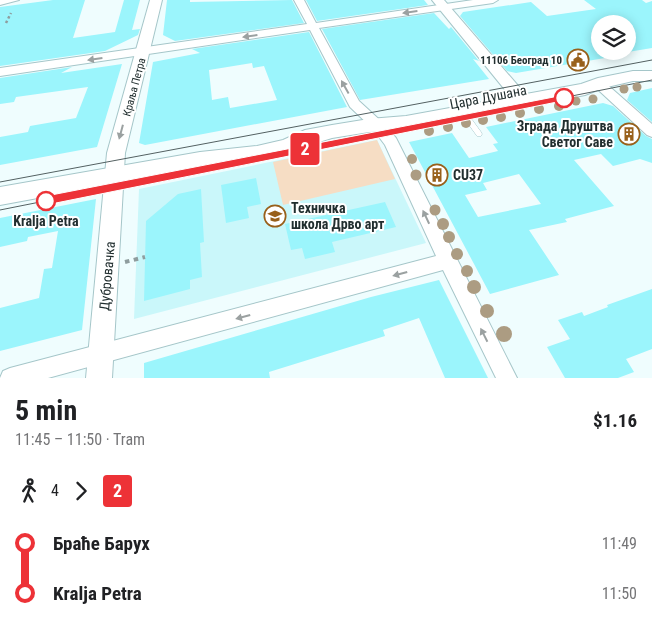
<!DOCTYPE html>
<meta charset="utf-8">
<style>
:root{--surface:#fff;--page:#f6f6f6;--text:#202124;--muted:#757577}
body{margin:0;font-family:"Roboto Condensed",sans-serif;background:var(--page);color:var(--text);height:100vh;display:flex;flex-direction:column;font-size:19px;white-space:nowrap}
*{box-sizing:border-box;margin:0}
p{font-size:16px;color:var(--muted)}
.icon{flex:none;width:28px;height:28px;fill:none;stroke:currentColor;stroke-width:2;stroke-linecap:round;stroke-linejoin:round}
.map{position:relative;height:378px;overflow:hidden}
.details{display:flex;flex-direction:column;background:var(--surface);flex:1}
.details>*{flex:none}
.badge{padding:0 10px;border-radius:4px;font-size:18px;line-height:32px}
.fabs{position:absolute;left:591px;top:15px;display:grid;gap:10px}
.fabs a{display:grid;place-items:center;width:45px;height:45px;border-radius:50%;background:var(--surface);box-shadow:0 2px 12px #0003;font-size:25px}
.map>.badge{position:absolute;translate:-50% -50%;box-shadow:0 0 0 2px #fff}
.legs{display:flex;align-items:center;gap:8px;height:55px;padding:0 15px;font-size:16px}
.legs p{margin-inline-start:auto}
.summary{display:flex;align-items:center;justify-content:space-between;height:85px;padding:0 15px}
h1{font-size:28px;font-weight:700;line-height:38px}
ul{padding:0 15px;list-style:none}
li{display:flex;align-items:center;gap:18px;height:50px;font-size:19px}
li i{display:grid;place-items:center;width:8px;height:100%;margin:0 6px;background:currentColor}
li i::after{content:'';width:12px;height:12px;margin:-6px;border:4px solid;border-radius:50%;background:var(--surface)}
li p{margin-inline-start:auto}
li:first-child i{background:linear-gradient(#0000 50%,currentColor 0)}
li:last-child i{background:linear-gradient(currentColor 50%,#0000 0)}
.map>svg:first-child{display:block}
.built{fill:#caf7fa}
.green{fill:#f6ddc4}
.building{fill:#9bf5fc;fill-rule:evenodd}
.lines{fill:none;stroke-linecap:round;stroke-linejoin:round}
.service-casing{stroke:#a5c6c9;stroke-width:1}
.minor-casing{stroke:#a5c6c9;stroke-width:2}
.tertiary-casing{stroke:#a5c6c9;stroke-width:2}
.secondary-casing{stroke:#a5c6c9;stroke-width:2}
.path-far1{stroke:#8f9d9e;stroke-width:2.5;stroke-dasharray:2.5 2.5;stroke-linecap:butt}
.path{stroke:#8f9d9e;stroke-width:4;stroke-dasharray:4.5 4.5;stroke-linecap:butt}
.service{fill:#fff;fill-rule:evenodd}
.minor{fill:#fff;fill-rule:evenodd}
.tertiary{fill:#fff;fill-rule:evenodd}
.secondary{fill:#fff;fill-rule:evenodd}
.tram{stroke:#546162;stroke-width:1}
.tree{fill:#ac9c82}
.oneway{fill:#9ba1a1}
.line-1{fill:#ed3237;stroke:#fff}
.stop-1-dot{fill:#fff;stroke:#ed3237;stroke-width:2.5}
.labels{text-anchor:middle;stroke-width:4;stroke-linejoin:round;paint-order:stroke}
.far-poi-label{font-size:11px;font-weight:bold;fill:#212e2f;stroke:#fff;text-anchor:end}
.far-street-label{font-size:11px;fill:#212e2f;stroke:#fff}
.street-label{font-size:14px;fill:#212e2f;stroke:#fff}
.poi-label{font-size:14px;font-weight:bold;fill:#212e2f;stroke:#fff;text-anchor:start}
.stop-label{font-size:14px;font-weight:bold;fill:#212e2f;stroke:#fff}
</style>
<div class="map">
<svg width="652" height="378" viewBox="0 0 652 378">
<rect width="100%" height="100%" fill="#effdfe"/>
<!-- built -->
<path class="built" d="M377 140 426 243 134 319 139 189Z"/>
<!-- green -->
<path class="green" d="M377 140 395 179 283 205 273 162Z"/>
<!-- building -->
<g class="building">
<path d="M53 0H85L73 38 115 32 124 0H140L132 30 140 29 138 35 105 51 0 66V7Z"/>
<path d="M167 0H190V2L292 0 304 23 175 41 163 35Z"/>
<path d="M306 0H424L428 5 317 21Z"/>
<path d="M584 0H642L646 3 652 1V48L628 52V24H600V54L605 58 516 73 507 71 460 16 463 12 531 2 547 16 596 9Z"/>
<path d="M434 13 449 29 451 27 479 61 473 59 489 79 360 100 322 29Z"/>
<path d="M309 32 347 107 145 145 139 143 153 62 200 53 192 49ZM252 63 253 68 264 66 277 100 230 108 228 97 212 100 209 70Z"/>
<path d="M122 64 97 147 0 165V137L28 132 30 126 76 118 88 87 16 97 14 102 0 104V78L72 67 61 73Z"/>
<path d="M652 88V122L627 100 630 93Z"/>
<path d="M603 103 613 106 646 136 652 139V163L640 159 613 166 601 154 574 160 614 206 565 219 567 222 529 230 559 275 490 294 409 142 452 133 469 158 498 151 493 144 498 143 486 127ZM519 174 541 204 478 217 465 195 487 190 483 183Z"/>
<path d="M256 178 261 204 247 207 249 218 226 223 221 185Z"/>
<path d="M201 189 204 242 200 243 202 277 190 280V289L144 301 146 221 178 194Z"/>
<path d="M96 199 82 330 0 351V308L39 298 44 269 52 268 58 231 28 237 27 241 0 247V218Z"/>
<path d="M385 202 396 227 332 242 335 252 305 259 302 248 291 250 285 224Z"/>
<path d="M439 280 488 378H445L419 318 383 330 385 336 269 372 270 378H144V363L371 297Z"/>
<path d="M652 289V349L626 359 634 372 618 378H565L547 347 570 339 558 320 582 312 584 316 608 307 607 305Z"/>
</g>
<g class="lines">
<!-- service casing -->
<g class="service-casing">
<path id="service" d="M461 110H465L481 132 482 134 481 136H477L461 114Z"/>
</g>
<!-- minor casing -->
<g class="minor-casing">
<g id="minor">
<path d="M0 0H19L0 5Z"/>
<path d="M294 0H304L316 23 473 0H498L493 3 319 28 359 101 383 123 396 138 517 378H496L443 270 48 378H0L3 371 10 368 436 256 385 145 373 129 350 107 310 30 0 76V68L307 24Z"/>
<path d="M598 79 602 80 652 124V137L647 135 594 86 592 83Z"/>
</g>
</g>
<!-- tertiary casing -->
<g class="tertiary-casing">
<g id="tertiary">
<path d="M150 0H162L125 153 112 378H86L107 153Z"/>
<path d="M432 0H444L520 88 523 92 520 96H510Z"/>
</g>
</g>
<!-- secondary casing -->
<g class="secondary-casing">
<path id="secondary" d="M633 71H652V81H633L603 88 585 95 406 130 369 132 332 138 257 161 200 168 0 205V187L200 152 257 146 283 140 305 130 332 125 369 119 406 116 581 84 598 78Z"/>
</g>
<!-- path-far1 -->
<path class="path-far1" d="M6 23 11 13"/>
<!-- path -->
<path class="path" d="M125 262 145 257"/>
<!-- service -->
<use href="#service" class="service"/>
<!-- minor -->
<use href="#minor" class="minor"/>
<!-- tertiary -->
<use href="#tertiary" class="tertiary"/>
<!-- secondary -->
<use href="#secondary" class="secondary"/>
<!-- tram -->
<g class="tram">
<path d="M0 182 652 60"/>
<path d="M0 210 652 80"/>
</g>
</g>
<!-- trees -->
<g class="tree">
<circle cx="637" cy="87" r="4.5"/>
<circle cx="624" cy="89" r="4.5"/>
<circle cx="593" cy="99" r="4.5"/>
<circle cx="576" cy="101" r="4.5"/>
<circle cx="559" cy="106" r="5"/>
<circle cx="539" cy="109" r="5"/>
<circle cx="520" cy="113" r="5"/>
<circle cx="501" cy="117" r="5"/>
<circle cx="483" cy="120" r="5"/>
<circle cx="466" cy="123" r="5"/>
<circle cx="448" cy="127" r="5"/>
<circle cx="429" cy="131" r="5"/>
<circle cx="412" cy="159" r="5"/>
<circle cx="416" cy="175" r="5.5"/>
<circle cx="435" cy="210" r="5.5"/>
<circle cx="443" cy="224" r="6"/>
<circle cx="449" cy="237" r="6"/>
<circle cx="457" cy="254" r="6"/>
<circle cx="467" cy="271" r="6"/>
<circle cx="474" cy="287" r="7"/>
<circle cx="487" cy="311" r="7"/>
<circle cx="504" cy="334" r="8"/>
</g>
<!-- one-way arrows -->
<defs><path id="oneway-solid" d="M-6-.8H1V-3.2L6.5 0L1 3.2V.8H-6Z" transform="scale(1.25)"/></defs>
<g class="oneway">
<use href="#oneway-solid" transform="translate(410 12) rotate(172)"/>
<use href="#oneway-solid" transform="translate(250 36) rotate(172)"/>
<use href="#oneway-solid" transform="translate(95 59) rotate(172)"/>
<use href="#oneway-solid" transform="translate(345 87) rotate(-119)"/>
<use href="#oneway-solid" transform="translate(121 132) rotate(105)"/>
<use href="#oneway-solid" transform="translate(426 217) rotate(-115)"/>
<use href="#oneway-solid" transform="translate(400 274) rotate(165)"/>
<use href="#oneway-solid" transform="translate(243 317) rotate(165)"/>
<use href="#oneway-solid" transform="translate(484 335) rotate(-117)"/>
</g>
<!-- line-1 -->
<path class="line-1" d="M564 95 567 96V100L46 205 41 201 46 196Z"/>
<!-- icons -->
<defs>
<g id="civic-ring" transform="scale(1.125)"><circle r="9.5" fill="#fff" stroke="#98601b" stroke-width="1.5"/><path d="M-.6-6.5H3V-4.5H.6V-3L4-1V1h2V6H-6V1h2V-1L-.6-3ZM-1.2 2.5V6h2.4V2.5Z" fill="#98601b"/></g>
<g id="building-ring" transform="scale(1.125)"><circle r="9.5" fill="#fff" stroke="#98601b" stroke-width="1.5"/><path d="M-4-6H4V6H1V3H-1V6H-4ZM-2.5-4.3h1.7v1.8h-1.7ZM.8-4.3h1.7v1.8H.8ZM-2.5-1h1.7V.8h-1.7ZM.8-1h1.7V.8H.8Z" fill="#98601b"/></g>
<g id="school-ring" transform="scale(1.125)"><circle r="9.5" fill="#fff" stroke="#98601b" stroke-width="1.5"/><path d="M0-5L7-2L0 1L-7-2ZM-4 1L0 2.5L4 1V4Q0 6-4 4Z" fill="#98601b"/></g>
</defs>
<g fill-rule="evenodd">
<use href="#civic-ring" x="578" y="60"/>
<use href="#building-ring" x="629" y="134"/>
<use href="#building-ring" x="437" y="175"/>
<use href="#school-ring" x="275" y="216"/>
</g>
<!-- markers -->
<g class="stop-1-dot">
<circle cx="564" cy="98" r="9"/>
<circle cx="46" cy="201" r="9"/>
</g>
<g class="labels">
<!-- far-poi labels -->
<g class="far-poi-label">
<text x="562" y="64">11106 Београд 10</text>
</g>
<!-- far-street labels -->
<g class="far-street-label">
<text transform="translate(134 87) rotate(-75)" y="4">Краља Петра</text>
</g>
<!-- street labels -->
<g class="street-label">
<text transform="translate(488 97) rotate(-11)" y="5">Цара Душана</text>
<text transform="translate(107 276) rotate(-85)" y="5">Дубровачка</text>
</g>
<!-- poi labels -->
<g class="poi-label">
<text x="613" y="131" text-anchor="end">Зграда Друштва<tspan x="613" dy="16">Светог Саве</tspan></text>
<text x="453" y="180">CU37</text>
<text x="291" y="213">Техничка<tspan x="291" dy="16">школа Дрво арт</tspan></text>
</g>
<!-- stop labels -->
<g class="stop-label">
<text x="46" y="226">Kralja Petra</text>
</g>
</g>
</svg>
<div class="fabs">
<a><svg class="icon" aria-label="layers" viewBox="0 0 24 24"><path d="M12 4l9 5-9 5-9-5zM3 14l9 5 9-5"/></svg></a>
</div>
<b class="badge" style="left:305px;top:149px;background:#ed3237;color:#fff">2</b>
</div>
<section class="details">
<div class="summary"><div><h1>5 min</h1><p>11:45 – 11:50 · Tram</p></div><b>$1.16</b></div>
<div class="legs"><svg class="icon" aria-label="walk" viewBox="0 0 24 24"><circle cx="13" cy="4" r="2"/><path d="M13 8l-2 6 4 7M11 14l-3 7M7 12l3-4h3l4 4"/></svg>4<svg class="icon" aria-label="forward" viewBox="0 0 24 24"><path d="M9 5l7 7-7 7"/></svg><b class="badge" style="background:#ed3237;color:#fff">2</b></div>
<ul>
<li><i style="color:#ed3237"></i><b>Браће Барух</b><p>11:49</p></li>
<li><i style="color:#ed3237"></i><b>Kralja Petra</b><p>11:50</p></li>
</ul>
</section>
